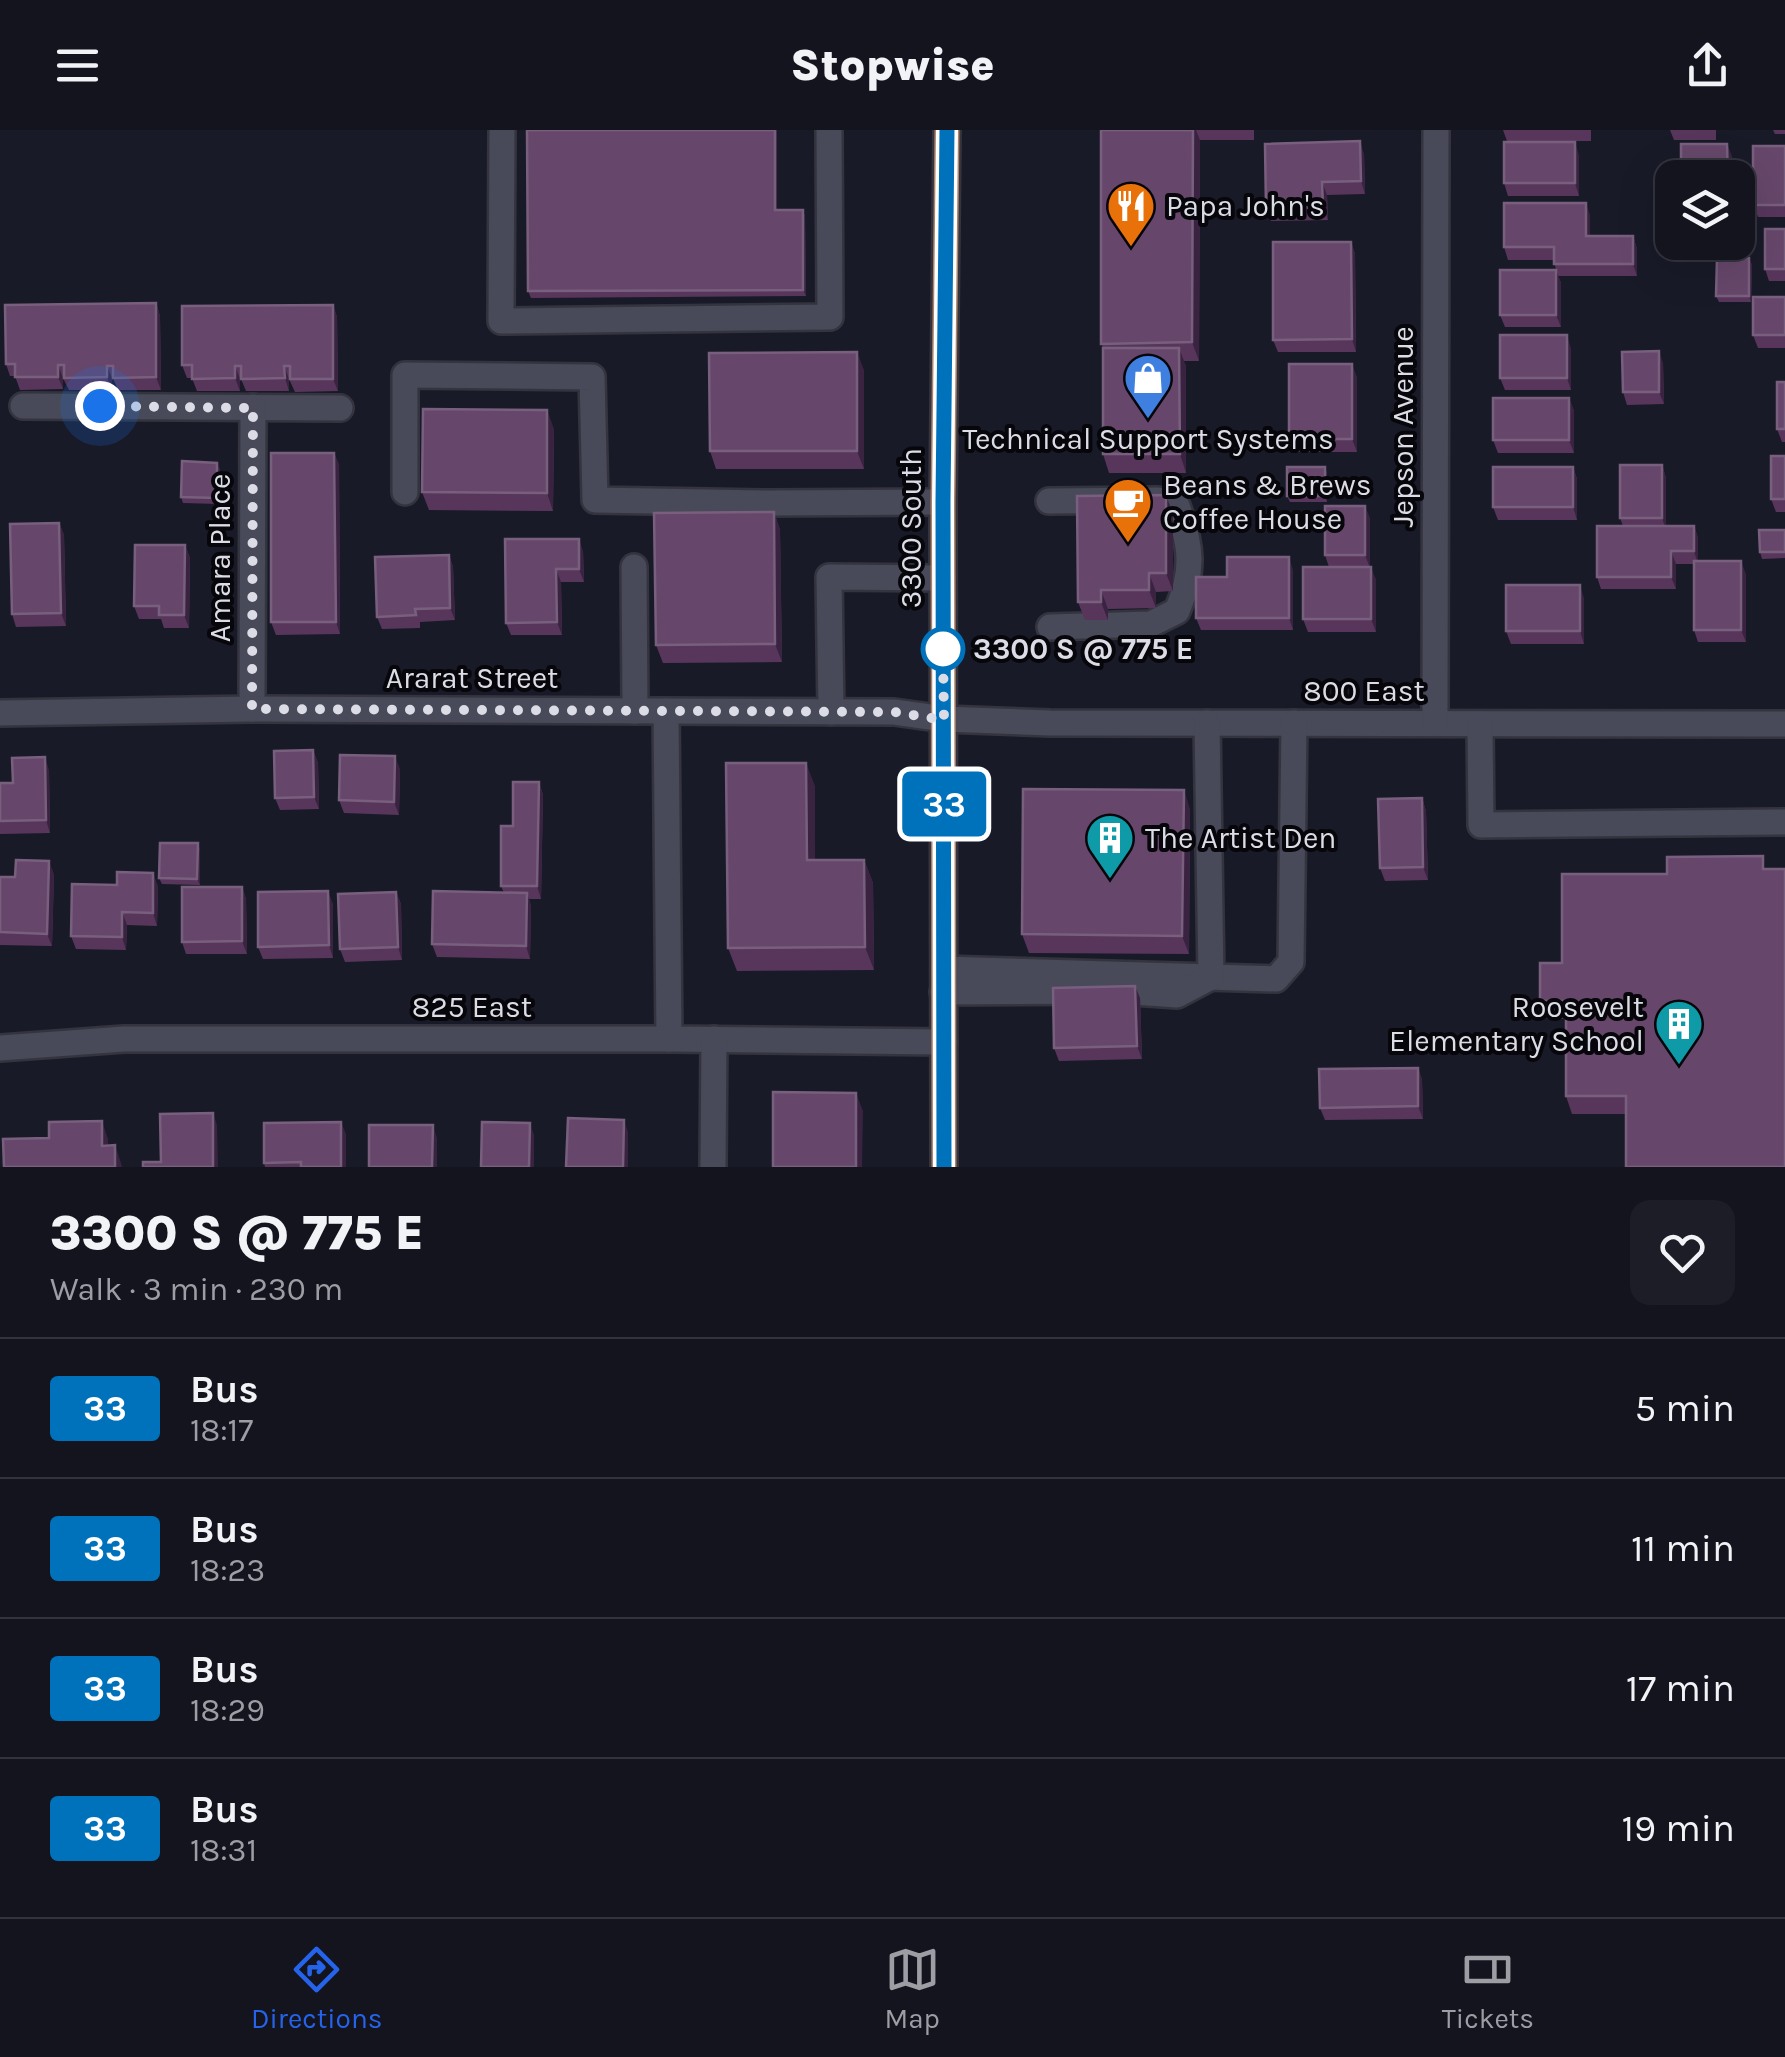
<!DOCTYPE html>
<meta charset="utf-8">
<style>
:root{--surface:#13141e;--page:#1c1d27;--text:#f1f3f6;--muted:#9d9ea4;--line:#32333c;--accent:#2563eb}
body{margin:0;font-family:Karla,sans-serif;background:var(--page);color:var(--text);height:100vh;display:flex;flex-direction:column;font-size:38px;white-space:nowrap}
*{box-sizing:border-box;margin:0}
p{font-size:32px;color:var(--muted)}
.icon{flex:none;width:55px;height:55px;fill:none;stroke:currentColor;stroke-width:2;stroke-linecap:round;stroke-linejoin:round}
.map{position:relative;height:1037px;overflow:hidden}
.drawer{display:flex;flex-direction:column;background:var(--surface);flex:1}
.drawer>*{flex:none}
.badge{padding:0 20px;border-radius:8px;font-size:35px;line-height:65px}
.fabs{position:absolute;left:1655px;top:30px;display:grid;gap:20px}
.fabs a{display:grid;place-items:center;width:100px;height:100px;border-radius:20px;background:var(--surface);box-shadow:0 10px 40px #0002,0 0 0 2px var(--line);font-size:50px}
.you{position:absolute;width:50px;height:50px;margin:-25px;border:8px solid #fff;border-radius:50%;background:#1a73e8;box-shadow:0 0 0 15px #1a73e833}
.map>.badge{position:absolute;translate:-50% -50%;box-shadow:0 0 0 5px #fff}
.round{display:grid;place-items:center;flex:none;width:105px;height:105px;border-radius:20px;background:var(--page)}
.overview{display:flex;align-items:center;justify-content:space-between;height:170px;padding:0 50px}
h1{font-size:48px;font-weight:800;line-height:75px}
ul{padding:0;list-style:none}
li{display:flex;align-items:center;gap:30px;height:140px;padding:0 50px;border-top:2px solid var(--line)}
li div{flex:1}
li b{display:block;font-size:38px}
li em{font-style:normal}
li .badge{min-width:110px;font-weight:700;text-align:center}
header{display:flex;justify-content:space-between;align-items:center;height:130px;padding:0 50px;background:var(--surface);font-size:45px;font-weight:800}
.tabs{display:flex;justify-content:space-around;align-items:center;height:140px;border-top:2px solid var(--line);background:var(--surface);font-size:28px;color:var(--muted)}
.tabs a{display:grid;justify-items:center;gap:5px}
.tabs .current{color:var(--accent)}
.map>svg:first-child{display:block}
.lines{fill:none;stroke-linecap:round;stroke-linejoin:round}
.minor-casing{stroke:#34343f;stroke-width:30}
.major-casing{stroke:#34343f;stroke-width:30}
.minor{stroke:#484959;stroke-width:25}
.major{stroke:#ab836c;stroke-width:25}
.wall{fill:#58365c}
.shaded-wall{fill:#392341}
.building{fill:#66476b;stroke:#785f7e;stroke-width:2.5}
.line-casing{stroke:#fff;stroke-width:22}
.line{stroke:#0072bc;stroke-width:15}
.walk{stroke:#dbdce6;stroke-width:10;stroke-dasharray:0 18}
.stop-dot{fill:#fff;stroke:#0072bc;stroke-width:5}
.labels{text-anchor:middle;stroke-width:8;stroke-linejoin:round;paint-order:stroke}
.poi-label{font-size:30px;fill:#dbdce6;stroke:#06060b;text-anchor:start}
.street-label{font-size:30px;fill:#dbdce6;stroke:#06060b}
.stop-label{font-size:30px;font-weight:bold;fill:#dbdce6;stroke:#06060b;text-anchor:start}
</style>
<header><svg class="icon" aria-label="menu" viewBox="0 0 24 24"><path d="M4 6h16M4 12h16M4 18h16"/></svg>Stopwise<svg class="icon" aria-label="share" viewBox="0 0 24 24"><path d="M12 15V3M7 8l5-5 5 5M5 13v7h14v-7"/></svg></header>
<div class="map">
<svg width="1785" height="1037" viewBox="0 0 1785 1037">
<rect width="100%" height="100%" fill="#191a28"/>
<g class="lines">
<!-- minor casing -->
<g class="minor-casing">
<g id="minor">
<path d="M502 0 501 191 830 187 829 0"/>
<path d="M23 276 340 278"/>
<path d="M405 362V245L592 247 595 370 767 373 943 372"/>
<path d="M1049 371 1158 370 1177 376C1192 417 1194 441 1177 481L1151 494 1050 497"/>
<path d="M634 437 635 581"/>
<path d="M252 579 253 277"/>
<path d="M666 581 669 909"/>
<path d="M831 582 829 447 943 448"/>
<path d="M0 583 252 579 894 582 944 589 1050 593 1785 594"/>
<path d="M1435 593 1436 0"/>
<path d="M1480 594 1481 695 1785 692"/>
<path d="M944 839 1276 849 1291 832 1294 593"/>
<path d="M943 862 1119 861 1177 865 1211 847 1207 593"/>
<path d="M0 918 124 909H669L944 912"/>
<path d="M713 1037 714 909"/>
</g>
</g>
<!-- major casing -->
<g class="major-casing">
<path id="major" d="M944 1037 943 372 947 0"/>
</g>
<!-- minor -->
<use href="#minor" class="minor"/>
<!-- major -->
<use href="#major" class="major"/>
</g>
<!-- wall -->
<g class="wall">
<path d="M1101 0H1254V10H1200L1199 231H1183L1186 236V343H1109L1103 324Z"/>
<path d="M1503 0H1591V11H1507Z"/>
<path d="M1670 0H1716V10H1674Z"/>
<path d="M1773 0H1785V4H1775Z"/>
<path d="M1785 16V87H1758L1753 75Z"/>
<path d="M1364 24 1365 64 1327 65 1328 90 1271 91 1266 79Z"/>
<path d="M1579 25V66H1508L1504 53Z"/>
<path d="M777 80H803L805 87 806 166 531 168 528 161Z"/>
<path d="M1590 85V106H1633L1637 119V146H1558L1561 153V197H1505L1500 185 1556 140 1554 130H1508L1504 117Z"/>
<path d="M1785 99V151H1769L1765 139Z"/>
<path d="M1351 112 1355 124 1356 222H1278L1273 210Z"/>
<path d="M1749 128 1752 135 1751 172H1719L1716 166Z"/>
<path d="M1785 167V218H1758L1753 205Z"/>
<path d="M156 173 160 186 161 260H118L113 248H112V260H69L63 248V259L20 260 15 246H10L6 234Z"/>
<path d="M333 175 337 187 338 261 295 262 289 249V261H246L241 249H240V261H197L192 248H187L182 235Z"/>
<path d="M1571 218V260H1505L1500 248Z"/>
<path d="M1663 233 1664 274 1627 275 1623 262Z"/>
<path d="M864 240V339H716L710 321Z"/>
<path d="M1357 247V322H1293L1289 309Z"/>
<path d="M1785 252V312H1782L1777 299Z"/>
<path d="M1569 268 1574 281V323H1498L1493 310Z"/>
<path d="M554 299 553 381 429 380 422 362Z"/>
<path d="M334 323 339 335 340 504 276 505 271 492Z"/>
<path d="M1785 326V382H1776L1771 369Z"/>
<path d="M1662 335 1666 348V396H1694L1698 408V431L1746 444V512H1698L1694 500V434H1676V459H1601L1597 447 1623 396 1620 388Z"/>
<path d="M1325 337 1327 344V372H1290L1287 366Z"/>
<path d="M1573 337 1577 349V390H1498L1493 377Z"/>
<path d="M220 339 219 374 183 373 181 367Z"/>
<path d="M774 382 780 400 782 532 663 533 656 515Z"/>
<path d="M1173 384V461L1156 462V478L1108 479V490H1085L1078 472Z"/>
<path d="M1370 388V437L1376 450V502H1308L1303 489 1329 437 1325 425Z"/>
<path d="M59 393 64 405 66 496 16 497 12 484Z"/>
<path d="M1785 400V428L1762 429 1760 422Z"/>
<path d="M505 409 583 421 584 452H561L562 505H511L506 493Z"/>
<path d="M185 415 190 428 189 498H164L161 489H139L134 476Z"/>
<path d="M449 425 453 437 455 490 420 492V498L382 499 377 487Z"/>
<path d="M1293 440V500H1201L1196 488 1227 447Z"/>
<path d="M1584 468V514H1511L1506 501Z"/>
<path d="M313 620 318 633 319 679 280 680 275 668Z"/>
<path d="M400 639 399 685 344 683 339 670Z"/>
<path d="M49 640 50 703 0 704V653H13Z"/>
<path d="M539 652 543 665 541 769H529L531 776 530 829 437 827 432 814 504 763 501 756 513 696Z"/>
<path d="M815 656V730H864L873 753 874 840 737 841 728 818Z"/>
<path d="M1422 668 1426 681 1428 750 1385 751 1380 738Z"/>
<path d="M1190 679 1189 824 1029 823 1022 804Z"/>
<path d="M198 713 200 720V755L162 754 159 748Z"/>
<path d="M1768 739 1626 984H1572L1566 966V889H1547L1540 871 1562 833 1667 744Z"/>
<path d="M54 744 52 816 0 815V747H15Z"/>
<path d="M158 756 157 796 127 795 126 820 76 819 71 806Z"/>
<path d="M242 757 246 769 247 824H186L182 812Z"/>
<path d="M396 762 401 774 402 830 345 832 340 819Z"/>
<path d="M333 774V828L263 829 258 817Z"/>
<path d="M1135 856 1140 868 1142 929 1059 931 1054 918Z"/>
<path d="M1418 938 1422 950 1423 989 1325 990 1320 978Z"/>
<path d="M346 1004V1037H265L264 1033Z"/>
</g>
<!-- shaded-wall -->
<g class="shaded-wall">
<path d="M775 0H777V87L775 80Z"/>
<path d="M1193 0H1196L1200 10 1199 231 1192 212Z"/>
<path d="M1360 11 1364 24 1365 64 1361 51Z"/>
<path d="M1575 12 1579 25V66L1575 53Z"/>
<path d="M1727 14 1732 26V48H1728Z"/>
<path d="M1322 52 1327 65 1328 90 1323 77Z"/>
<path d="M1586 73 1590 85V119L1586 106Z"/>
<path d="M803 80 805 87 806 166 803 160Z"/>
<path d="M1633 106 1637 119V146L1633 134Z"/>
<path d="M1351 112 1355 124 1356 222 1352 209Z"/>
<path d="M1749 128 1752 135 1751 172 1749 166Z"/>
<path d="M1556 140 1561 153V197L1556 185Z"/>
<path d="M156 173 160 186 161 260 156 247Z"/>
<path d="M333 175 337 187 338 261 333 249Z"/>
<path d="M1567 205 1571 218V260L1567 248Z"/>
<path d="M1179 218 1186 236V343L1180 324Z"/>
<path d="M1659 221 1663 233 1664 274 1659 262Z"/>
<path d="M857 222 864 240V339L857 321Z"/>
<path d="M1352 234 1357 247V322L1352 309Z"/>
<path d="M58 235 63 248V259L58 247Z"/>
<path d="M107 236 112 248V260L107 247Z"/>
<path d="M235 236 240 249V261L235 248Z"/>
<path d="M284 236 289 249V261L285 248Z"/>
<path d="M1569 268 1574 281V323L1569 310Z"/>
<path d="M547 280 554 299 553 381 547 363Z"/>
<path d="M334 323 339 335 340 504 336 492Z"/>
<path d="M217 333 220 339 219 374 217 368Z"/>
<path d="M1662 335 1666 348V400L1662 388Z"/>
<path d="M1325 337 1327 344V372L1325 366Z"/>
<path d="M1573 337 1577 349V390L1573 377Z"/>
<path d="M1166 365 1173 384V461L1166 443Z"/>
<path d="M1365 376 1370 388V438L1365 425Z"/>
<path d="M774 382 780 400 782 532 775 514Z"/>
<path d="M59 393 64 405 66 496 61 483Z"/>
<path d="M1694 396 1698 408V434L1694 421Z"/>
<path d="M579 409 583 421 584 452 579 439Z"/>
<path d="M185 415 190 428 189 498 184 485Z"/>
<path d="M1671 421 1676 434V459L1671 447Z"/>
<path d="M449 425 453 437 455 490 450 478Z"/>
<path d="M1289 427 1293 440V500L1289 488Z"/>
<path d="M1741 431 1746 444V512L1741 500Z"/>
<path d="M1371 437 1376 450V502L1371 489Z"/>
<path d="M556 439 561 452 562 505 557 492Z"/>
<path d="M1149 443 1156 462V478L1149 460Z"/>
<path d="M1580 455 1584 468V514L1580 501Z"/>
<path d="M1101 460 1108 479V490L1101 472Z"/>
<path d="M313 620 318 633 319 679 314 667Z"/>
<path d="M395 626 400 639 399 685 394 672Z"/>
<path d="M45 627 49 640 50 703 46 690Z"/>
<path d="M806 633 815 656V753L807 730Z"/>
<path d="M539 652 543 665 541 769 537 756Z"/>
<path d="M1184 660 1190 679 1189 824 1182 806Z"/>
<path d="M1422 668 1426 681 1428 750 1423 737Z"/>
<path d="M198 713 200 720V755L197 749Z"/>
<path d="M864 730 873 753 874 840 865 817Z"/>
<path d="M49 731 54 744 52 816 47 804Z"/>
<path d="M153 743 158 756 157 796 153 783Z"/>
<path d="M242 757 246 769 247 824 242 811Z"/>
<path d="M328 761 333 774V828L329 815Z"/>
<path d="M396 762 401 774 402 830 398 817Z"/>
<path d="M527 763 531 776 530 829 526 816Z"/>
<path d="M122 782 127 795 126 820 122 807Z"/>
<path d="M1135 856 1140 868 1142 929 1137 916Z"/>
<path d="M1418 938 1422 950 1423 989 1418 976Z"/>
<path d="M856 963 863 981 862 1037H856Z"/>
<path d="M213 983 217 995 218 1037H213Z"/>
<path d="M624 990 628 1002V1037H623Z"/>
<path d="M102 991 108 1009 109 1034 102 1016Z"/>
<path d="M341 992 346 1004V1037H341Z"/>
<path d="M530 993 534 1005V1037H529Z"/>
<path d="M433 995 437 1008V1037H432Z"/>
<path d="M115 1015 121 1033 122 1037H115Z"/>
</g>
<!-- building -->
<g class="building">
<path d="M527 0H775V80H803V160L528 161Z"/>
<path d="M1101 0H1193L1192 212 1101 214Z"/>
<path d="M1360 11 1361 51 1322 52 1323 77 1266 79 1265 14Z"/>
<rect x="1504" y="12" width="71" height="41"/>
<path d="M1681 14H1727L1728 48H1681Z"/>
<rect x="1753" y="16" width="32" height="59"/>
<path d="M1504 73H1586V106H1633V134H1554V117H1504Z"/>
<rect x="1765" y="99" width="20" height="40"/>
<path d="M1273 112H1351L1352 209 1273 210Z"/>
<path d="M1717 128H1749V166H1716Z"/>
<rect x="1500" y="140" width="56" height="45"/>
<rect x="1753" y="167" width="32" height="38"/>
<path d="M156 173V247L113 248V236H107V247L64 248V235H58V247H15V234H6L5 175Z"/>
<path d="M333 175V249H290V236H284L285 248 241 249V236H235V248L192 249V235H182V176Z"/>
<rect x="1500" y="205" width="67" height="43"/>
<path d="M1103 218H1179L1180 324H1103Z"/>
<path d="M1659 221V262H1623L1622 222Z"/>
<path d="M857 222V321H710L709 223Z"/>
<rect x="1289" y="234" width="63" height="75"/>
<rect x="1777" y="252" width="8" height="47"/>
<rect x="1493" y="268" width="76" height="42"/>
<path d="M423 279 547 280V363L422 362Z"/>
<path d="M271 323H334L336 492H271Z"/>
<rect x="1771" y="326" width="14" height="43"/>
<path d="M182 331 217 333V368L181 367Z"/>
<rect x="1620" y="335" width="42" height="53"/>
<rect x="1287" y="337" width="38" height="29"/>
<rect x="1493" y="337" width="80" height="40"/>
<path d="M1166 365V443H1149V460H1101V472H1078L1077 366Z"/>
<rect x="1325" y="376" width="40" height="49"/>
<path d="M774 382 775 514 656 515 654 383Z"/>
<path d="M59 393 61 483 12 484 10 394Z"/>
<path d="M1597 396H1694V421H1671V447H1597Z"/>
<path d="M1759 400H1785V422H1760Z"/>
<path d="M505 409H579V439H556L557 492 506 493Z"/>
<path d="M135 415H185L184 485H159V476H134Z"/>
<path d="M449 425 450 478 415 479 416 485 377 487 375 427Z"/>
<path d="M1227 427H1289V488H1196V447H1227Z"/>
<rect x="1694" y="431" width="47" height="69"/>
<rect x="1303" y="437" width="68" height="52"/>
<rect x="1506" y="455" width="74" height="46"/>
<path d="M313 620 314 667 275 668 274 621Z"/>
<path d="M340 625 395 626 394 672 339 670Z"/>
<path d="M45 627 46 690 0 691V653H13L12 628Z"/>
<path d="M726 633H806L807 730H864L865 817 728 818Z"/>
<path d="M513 652H539L537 756H501V696H513Z"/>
<path d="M1023 659 1184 660 1182 806 1022 804Z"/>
<path d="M1422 668 1423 737 1380 738 1378 669Z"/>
<path d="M160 713H198L197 749 159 748Z"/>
<path d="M1763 726V739H1785V1037H1626V966H1566V871H1540V833H1562V744H1667V727Z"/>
<path d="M16 730 49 731 47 804 0 802V747H15Z"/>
<path d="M117 742 153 743V783L122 782V807L71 806 72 754 117 755Z"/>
<path d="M182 757H242V811L182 812Z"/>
<path d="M328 761 329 815 258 817V762Z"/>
<path d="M433 761 527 763 526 816 432 814Z"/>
<path d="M396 762 398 817 340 819 338 764Z"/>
<path d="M1135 856 1137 916 1054 918 1053 858Z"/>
<path d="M1418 938V976L1320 978 1319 939Z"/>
<path d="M773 962 856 963V1037H773Z"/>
<path d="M213 983V1037H143V1032H161L160 984Z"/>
<path d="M568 988 624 990 623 1037H566Z"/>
<path d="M102 991V1016L115 1015V1037H4L3 1009 49 1008V992Z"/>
<path d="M341 992V1037H301V1032L264 1033V993Z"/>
<path d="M482 992 530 993 529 1037H481Z"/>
<path d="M369 995H433L432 1037H369Z"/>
</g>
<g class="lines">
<!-- line casing -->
<g class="line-casing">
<path id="line" d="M944 1037 943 372 947 0"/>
</g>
<!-- line -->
<use href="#line" class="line"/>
<!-- walk -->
<path class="walk" d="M100 276 253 278 252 579 894 582 944 590 943 519"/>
</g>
<!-- icons -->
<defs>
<g id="restaurant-pin" transform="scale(2.5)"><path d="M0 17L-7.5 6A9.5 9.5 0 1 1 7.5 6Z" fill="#e8710a" stroke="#06060b"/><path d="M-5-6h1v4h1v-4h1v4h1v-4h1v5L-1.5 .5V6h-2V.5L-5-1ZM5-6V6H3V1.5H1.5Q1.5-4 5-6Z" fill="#fff"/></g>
<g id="shop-pin" transform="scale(2.5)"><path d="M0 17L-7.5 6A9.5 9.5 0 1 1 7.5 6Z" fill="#3f7fe0" stroke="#06060b"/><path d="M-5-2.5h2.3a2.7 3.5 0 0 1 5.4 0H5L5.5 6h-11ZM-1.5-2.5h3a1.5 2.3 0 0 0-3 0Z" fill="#fff"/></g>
<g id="cafe-pin" transform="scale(2.5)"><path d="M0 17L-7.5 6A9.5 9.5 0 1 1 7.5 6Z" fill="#e8710a" stroke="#06060b"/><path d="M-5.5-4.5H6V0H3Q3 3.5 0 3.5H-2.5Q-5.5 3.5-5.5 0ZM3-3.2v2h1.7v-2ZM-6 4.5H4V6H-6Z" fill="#fff"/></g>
<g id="building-pin" transform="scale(2.5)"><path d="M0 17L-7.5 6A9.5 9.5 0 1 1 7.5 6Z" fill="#0f9aa8" stroke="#06060b"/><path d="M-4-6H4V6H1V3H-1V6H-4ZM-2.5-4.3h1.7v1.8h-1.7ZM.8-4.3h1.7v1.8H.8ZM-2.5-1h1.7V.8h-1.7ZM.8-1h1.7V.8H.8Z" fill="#fff"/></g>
</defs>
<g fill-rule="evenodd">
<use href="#restaurant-pin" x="1131" y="76"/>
<use href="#shop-pin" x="1148" y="248"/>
<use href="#cafe-pin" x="1128" y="372"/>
<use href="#building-pin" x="1110" y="708"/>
<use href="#building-pin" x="1679" y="894"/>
</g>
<!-- markers -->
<circle class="stop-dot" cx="943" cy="519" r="20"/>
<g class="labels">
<!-- poi labels -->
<g class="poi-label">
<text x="1166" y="86">Papa John's</text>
<text x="1148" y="319" text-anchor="middle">Technical Support Systems</text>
<text x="1163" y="365">Beans &amp; Brews<tspan x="1163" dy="34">Coffee House</tspan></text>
<text x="1145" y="718">The Artist Den</text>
<text x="1644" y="887" text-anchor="end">Roosevelt<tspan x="1644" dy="34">Elementary School</tspan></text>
</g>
<!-- street labels -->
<g class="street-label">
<text transform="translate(1403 297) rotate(-90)" y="10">Jepson Avenue</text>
<text transform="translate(911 398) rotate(-90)" y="10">3300 South</text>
<text transform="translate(220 428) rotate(-90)" y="10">Amara Place</text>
<text x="472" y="558">Ararat Street</text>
<text x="1364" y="571">800 East</text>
<text x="472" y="887">825 East</text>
</g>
<!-- stop labels -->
<g class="stop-label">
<text x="973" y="529">3300 S @ 775 E</text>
</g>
</g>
</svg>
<div class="fabs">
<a><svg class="icon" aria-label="layers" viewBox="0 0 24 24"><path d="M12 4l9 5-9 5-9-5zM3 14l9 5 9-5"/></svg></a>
</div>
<div class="you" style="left:100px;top:276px"></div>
<b class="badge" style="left:944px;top:674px;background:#0072bc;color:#fff">33</b>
</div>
<section class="drawer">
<div class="overview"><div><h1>3300 S @ 775 E</h1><p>Walk · 3 min · 230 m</p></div><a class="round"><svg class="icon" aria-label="heart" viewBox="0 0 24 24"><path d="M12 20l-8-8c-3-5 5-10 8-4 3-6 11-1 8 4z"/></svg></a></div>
<ul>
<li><span class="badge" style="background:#0072bc;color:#fff">33</span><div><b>Bus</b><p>18:17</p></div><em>5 min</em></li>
<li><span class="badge" style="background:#0072bc;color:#fff">33</span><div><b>Bus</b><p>18:23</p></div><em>11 min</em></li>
<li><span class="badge" style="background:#0072bc;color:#fff">33</span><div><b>Bus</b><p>18:29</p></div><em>17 min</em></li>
<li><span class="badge" style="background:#0072bc;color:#fff">33</span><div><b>Bus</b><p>18:31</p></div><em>19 min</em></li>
</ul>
</section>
<nav class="tabs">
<a class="current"><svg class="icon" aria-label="directions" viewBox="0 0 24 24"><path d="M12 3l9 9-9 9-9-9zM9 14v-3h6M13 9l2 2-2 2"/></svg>Directions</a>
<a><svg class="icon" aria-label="map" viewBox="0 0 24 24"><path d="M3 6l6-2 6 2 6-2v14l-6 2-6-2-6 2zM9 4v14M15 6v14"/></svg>Map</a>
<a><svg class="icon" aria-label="tickets" viewBox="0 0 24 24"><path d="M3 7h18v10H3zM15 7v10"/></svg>Tickets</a>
</nav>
